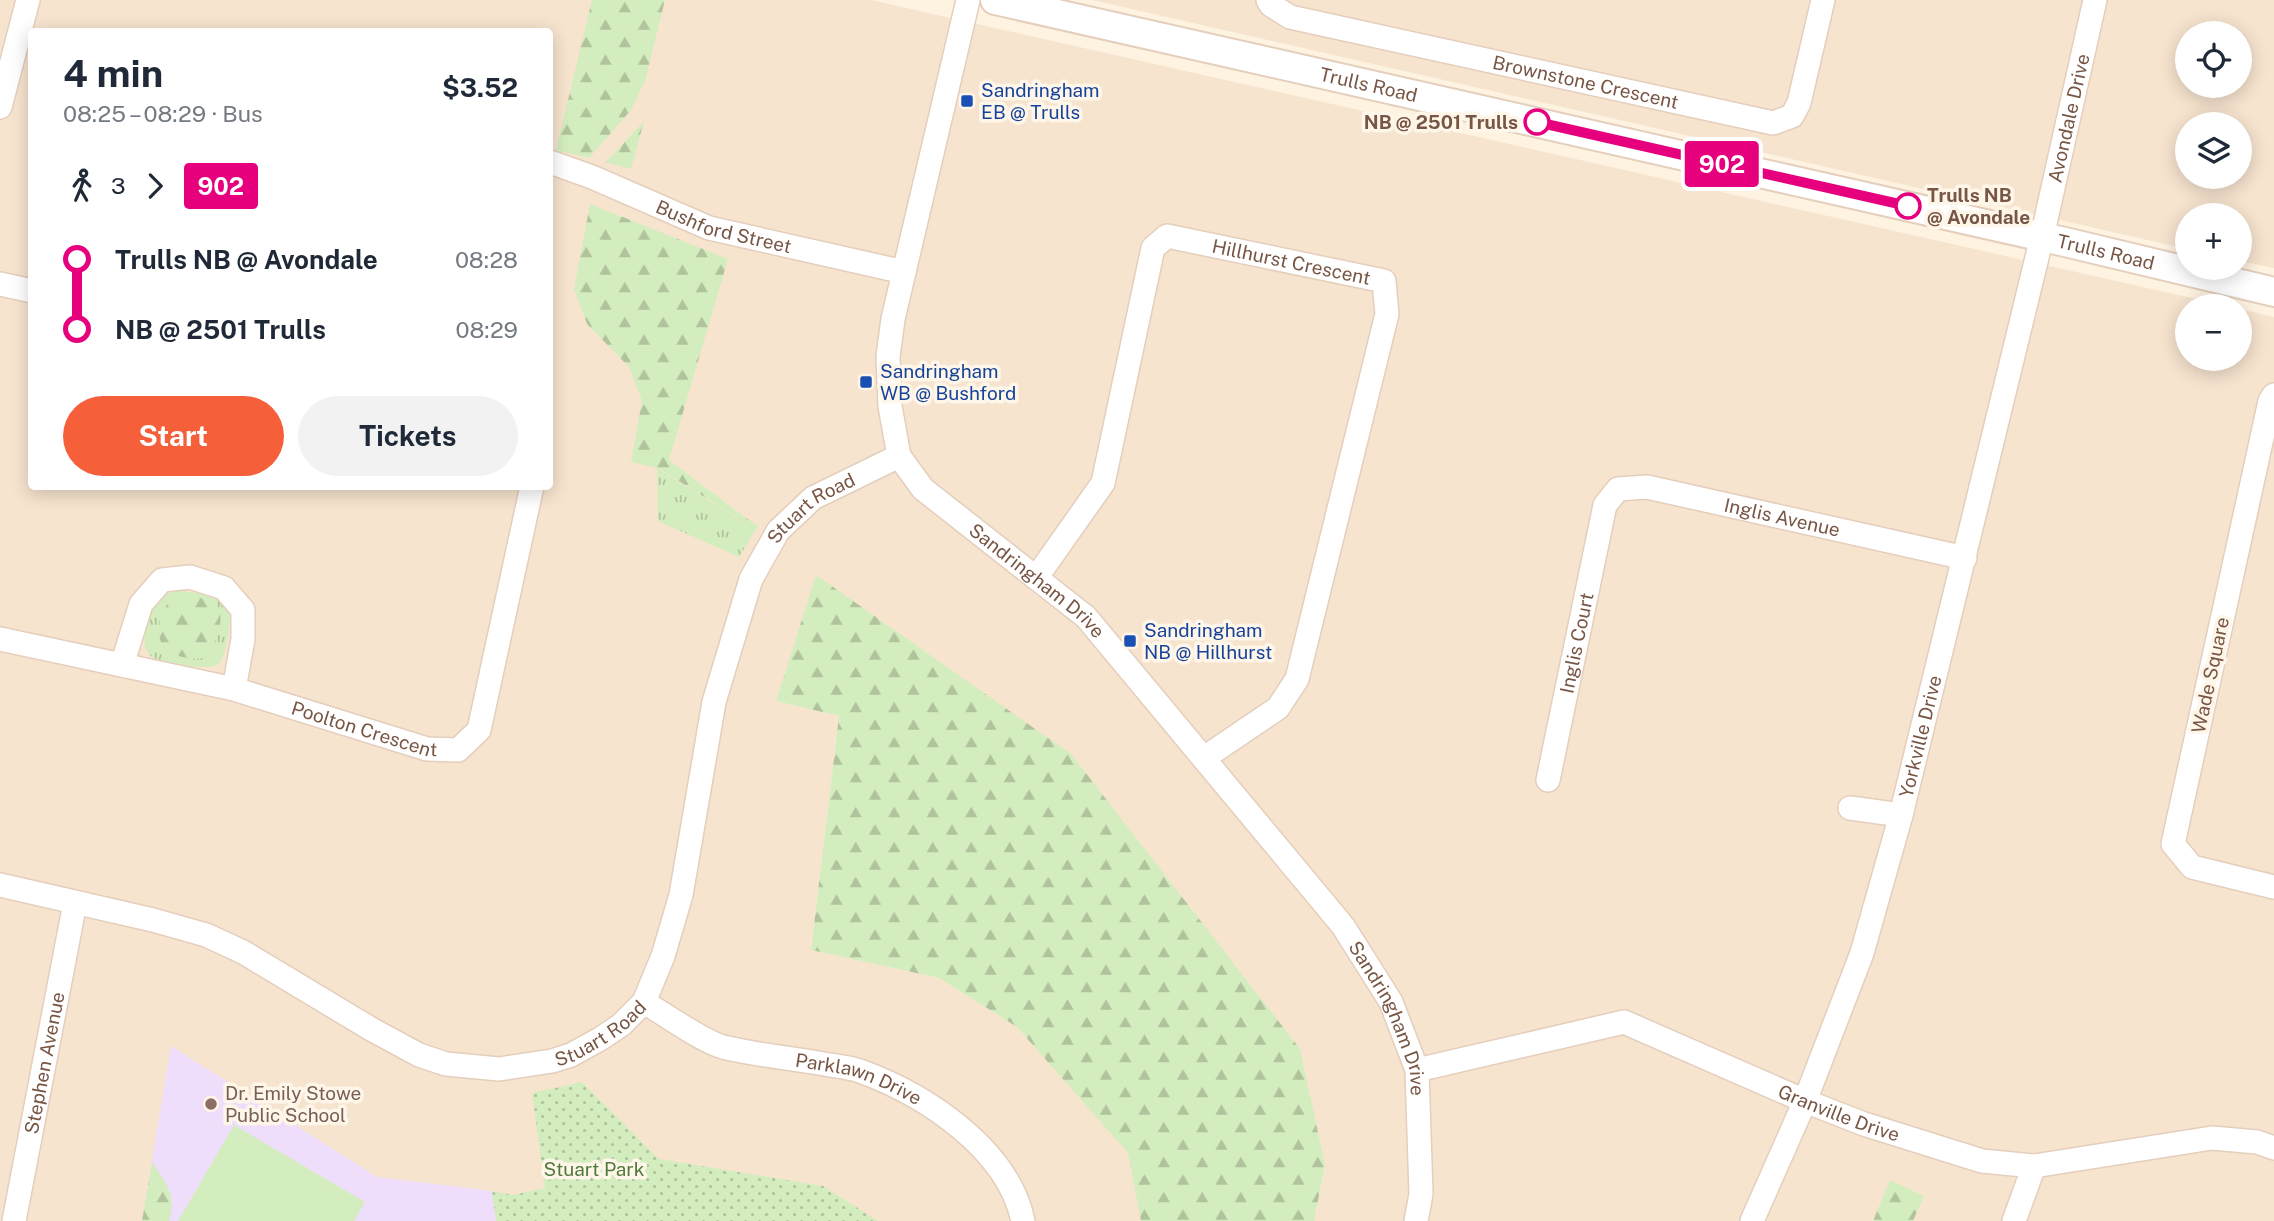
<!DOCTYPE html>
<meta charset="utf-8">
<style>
:root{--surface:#fff;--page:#f2f2f3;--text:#1f2937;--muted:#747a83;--accent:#f55f3a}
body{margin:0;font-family:"Public Sans",sans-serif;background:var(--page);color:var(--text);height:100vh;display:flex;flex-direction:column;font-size:26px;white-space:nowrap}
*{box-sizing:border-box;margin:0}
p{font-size:23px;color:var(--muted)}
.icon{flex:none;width:38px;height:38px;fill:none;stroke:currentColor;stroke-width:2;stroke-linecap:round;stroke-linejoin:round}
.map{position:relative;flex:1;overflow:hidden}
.drawer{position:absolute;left:28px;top:28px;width:525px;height:462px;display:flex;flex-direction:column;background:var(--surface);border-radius:7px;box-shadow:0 4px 18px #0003}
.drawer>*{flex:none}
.badge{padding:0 14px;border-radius:5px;font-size:24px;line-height:46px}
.controls{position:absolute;left:2175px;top:21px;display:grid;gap:14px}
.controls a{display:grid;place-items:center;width:77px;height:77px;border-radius:50%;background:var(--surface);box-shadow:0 4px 18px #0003;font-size:35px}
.map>.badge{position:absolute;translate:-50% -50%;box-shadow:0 0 0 4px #fff}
.legs{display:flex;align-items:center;gap:10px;height:77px;padding:0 35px;font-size:23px}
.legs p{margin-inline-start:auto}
.summary{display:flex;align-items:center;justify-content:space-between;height:119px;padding:0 35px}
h1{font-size:38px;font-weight:700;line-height:52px}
.button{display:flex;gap:14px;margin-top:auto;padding:14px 35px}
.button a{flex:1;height:80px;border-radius:42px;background:var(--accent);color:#fff;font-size:28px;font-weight:700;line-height:80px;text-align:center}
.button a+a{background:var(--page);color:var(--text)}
ul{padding:0 35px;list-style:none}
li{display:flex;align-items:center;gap:24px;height:70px;font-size:26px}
li i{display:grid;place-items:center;width:10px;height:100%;margin:0 9px;background:currentColor}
li i::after{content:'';width:18px;height:18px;margin:-9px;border:5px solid;border-radius:50%;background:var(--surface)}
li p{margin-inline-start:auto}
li:first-child i{background:linear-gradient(#0000 50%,currentColor 0)}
li:last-child i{background:linear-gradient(currentColor 50%,#0000 0)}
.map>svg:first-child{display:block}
.residential{fill:#f7e4cf;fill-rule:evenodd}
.education{fill:#efdefb}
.grass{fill:url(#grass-tufts);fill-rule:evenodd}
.forest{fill:url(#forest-firs)}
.park{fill:url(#park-dots)}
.pitch{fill:#d3edbe}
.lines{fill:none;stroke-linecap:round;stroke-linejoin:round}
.minor-casing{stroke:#e4cebc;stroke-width:26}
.tertiary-casing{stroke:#e4cebc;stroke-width:32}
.minor{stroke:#fff;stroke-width:23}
.tertiary{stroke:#fff;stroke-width:28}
.line-1-casing{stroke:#fff;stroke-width:16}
.line-1{stroke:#e6007e;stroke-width:10}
.transit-dot{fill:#1a4fb4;stroke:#fff6ea;stroke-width:2.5}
.stop-1-dot{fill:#fff;stroke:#e6007e;stroke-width:3.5}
.education-dot{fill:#8d6e63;stroke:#fff6ea;stroke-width:2.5}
.labels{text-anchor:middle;stroke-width:7;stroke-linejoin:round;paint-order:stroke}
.street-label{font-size:19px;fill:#785645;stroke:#fff6ea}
.transit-label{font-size:19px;fill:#164399;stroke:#fff6ea;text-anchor:start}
.stop-label{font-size:19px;font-weight:bold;fill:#785645;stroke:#fff6ea;text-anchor:end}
.education-label{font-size:19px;fill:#785e54;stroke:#fff6ea;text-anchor:start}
.park-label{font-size:19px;fill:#4e7a3a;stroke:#fff6ea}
</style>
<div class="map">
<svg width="2274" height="1221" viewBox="0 0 2274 1221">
<defs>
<pattern id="grass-tufts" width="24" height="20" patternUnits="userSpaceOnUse" patternTransform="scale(1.75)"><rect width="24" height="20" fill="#d3edbe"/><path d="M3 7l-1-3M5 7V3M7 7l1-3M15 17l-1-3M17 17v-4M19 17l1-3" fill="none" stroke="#b0c39c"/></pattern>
<pattern id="forest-firs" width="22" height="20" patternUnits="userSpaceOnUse" patternTransform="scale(1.75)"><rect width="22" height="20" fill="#d3edbe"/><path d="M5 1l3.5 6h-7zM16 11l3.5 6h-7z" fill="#b0c39c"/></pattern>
<pattern id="park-dots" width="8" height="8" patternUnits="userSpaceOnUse" patternTransform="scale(1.75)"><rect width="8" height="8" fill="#d3edbe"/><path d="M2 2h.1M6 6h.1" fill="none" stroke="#b0c39c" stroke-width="1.8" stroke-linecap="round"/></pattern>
</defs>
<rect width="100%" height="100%" fill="#fef2e1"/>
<!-- residential -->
<g class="residential">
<path d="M0 0H871L2227 306H2188V359H2240V309L2274 317V1221H1913L1924 1196 1891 1181 1873 1221H1314L1325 1165 816 576 776 701 839 716 811 950 939 978 1017 1027 1129 1153 1141 1221H0ZM32 32H550V486H32Z"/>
<path d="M1092 0H2274V268L2240 261V215H2188L2187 249ZM2188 33H2240V86H2188ZM2188 124H2240V177H2188Z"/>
</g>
<!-- education -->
<path class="education" d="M171 1046 377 1177 492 1191 496 1221H142Z"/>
<!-- grass -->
<g class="grass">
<path d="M657 468 742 521 746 518 758 526 739 557 658 521Z"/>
<path d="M174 590C192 593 230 592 230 619 230 625 228 633 227 640 225 648 225 659 218 664 210 672 160 663 151 656 138 646 147 612 156 601 161 595 166 593 174 590ZM219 610C220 637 217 641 197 659L169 652Z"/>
</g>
<!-- forest -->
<g class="forest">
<path d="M592 0H665L645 81 631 110 589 158 556 150Z"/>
<path d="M644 121 631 169 606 162Z"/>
<path d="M590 204 728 259 669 460 746 518 743 521 658 468 631 462 642 401 629 367 587 324 574 289Z"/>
<path d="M816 575 1071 754 1300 1049 1325 1165 1314 1221H1141L1128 1153 1017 1027 939 978 811 950 839 716 776 701Z"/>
<path d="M181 596C191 597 206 597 214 602 229 613 215 648 205 658 160 662 146 635 171 598Z"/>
<path d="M152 1162C166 1182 177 1196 169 1221H142Z"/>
<path d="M1890 1180 1924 1196 1913 1221H1873Z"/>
</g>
<!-- park -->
<path class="park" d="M582 1082 659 1159 823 1186 878 1221H496L492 1191 513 1195 545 1188 532 1093Z"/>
<!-- pitch -->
<path class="pitch" d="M234 1125 365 1202 354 1221H178Z"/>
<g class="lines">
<!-- minor casing -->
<g class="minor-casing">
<g id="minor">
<path id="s1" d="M968 0 893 319 888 356 890 406 899 456 923 489 1086 617 1343 926 1391 1002 1417 1070 1421 1194 1416 1221"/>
<path id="s2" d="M1268 0 1271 5 1290 17 1773 123 1792 116 1799 103 1823 0"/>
<path d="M0 107 28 0"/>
<path id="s3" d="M550 162 592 177 709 228 904 272"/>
<path d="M0 284 32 291"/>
<path d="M2274 395 2270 401 2173 844 2192 867 2274 887"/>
<path id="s4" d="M1036 578 1103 483 1153 248 1167 236 1384 281 1387 314 1297 679 1278 708 1204 758"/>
<path id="s5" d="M0 639 234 689 427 749 458 750 479 730 532 486"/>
<path d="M122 665 141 604 162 580 190 577 224 588 243 610V639L234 689"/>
<path id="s6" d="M1548 780 1605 505 1618 489 1647 487 1965 558"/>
<path d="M1850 808 1901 815"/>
<path id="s7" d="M0 885 153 920 206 935 243 952 371 1029 419 1055 446 1064 499 1069 552 1061 571 1055 600 1039 621 1025 644 1002 663 956 681 895 714 702 751 579 778 531 813 498 899 456"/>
<path id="s8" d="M644 1002C664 1014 702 1041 723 1047 756 1055 790 1058 824 1064 835 1066 849 1067 860 1071 926 1095 1008 1149 1023 1221"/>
<path id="s9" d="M1417 1070 1624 1022 1805 1101 1864 1124 1982 1161 2034 1166 2212 1138 2257 1142 2274 1148"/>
<path id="s10" d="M14 1221 75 903"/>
<path id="s11" d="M1752 1221 1805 1101 1862 953 1901 815 2042 237 2095 0"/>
<path d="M2014 1221 2034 1166"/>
</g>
</g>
<!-- tertiary casing -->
<g class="tertiary-casing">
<g id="tertiary">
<path id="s12" d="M995 0 2065 242 2274 292"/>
</g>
</g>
<!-- minor -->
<use href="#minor" class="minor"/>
<!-- tertiary -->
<use href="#tertiary" class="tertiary"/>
</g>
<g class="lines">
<!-- line-1 casing -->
<g class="line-1-casing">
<path id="line-1" d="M1537 122 1908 206"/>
</g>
<!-- line-1 -->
<use href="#line-1" class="line-1"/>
</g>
<!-- markers -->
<g class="transit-dot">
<rect x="960" y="94" width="14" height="14" rx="3.5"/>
<rect x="859" y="375" width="14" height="14" rx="3.5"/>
<rect x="1123" y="634" width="14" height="14" rx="3.5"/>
</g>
<g class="stop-1-dot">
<circle cx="1537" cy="122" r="12"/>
<circle cx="1908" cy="206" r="12"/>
</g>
<circle class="education-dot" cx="211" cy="1104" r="7"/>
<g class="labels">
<!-- street labels -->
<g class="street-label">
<text dy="7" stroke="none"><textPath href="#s2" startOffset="331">Brownstone Crescent</textPath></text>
<text dy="7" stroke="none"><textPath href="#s12" startOffset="383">Trulls Road</textPath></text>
<text dy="7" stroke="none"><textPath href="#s11" startOffset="1150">Avondale Drive</textPath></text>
<text dy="7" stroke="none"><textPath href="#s3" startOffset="186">Bushford Street</textPath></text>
<text dy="7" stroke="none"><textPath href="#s12" startOffset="1139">Trulls Road</textPath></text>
<text dy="7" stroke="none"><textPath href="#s4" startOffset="502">Hillhurst Crescent</textPath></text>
<text dy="7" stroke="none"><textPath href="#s7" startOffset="1236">Stuart Road</textPath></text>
<text dy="7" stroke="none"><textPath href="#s6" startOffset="469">Inglis Avenue</textPath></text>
<text dy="7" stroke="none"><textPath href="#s1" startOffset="653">Sandringham Drive</textPath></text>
<text dy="7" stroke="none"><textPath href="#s6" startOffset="140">Inglis Court</textPath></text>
<text transform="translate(2210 675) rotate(-78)" y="7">Wade Square</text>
<text dy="7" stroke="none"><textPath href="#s5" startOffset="376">Poolton Crescent</textPath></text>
<text dy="7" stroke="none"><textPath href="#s11" startOffset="514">Yorkville Drive</textPath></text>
<text dy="7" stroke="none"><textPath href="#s1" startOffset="1220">Sandringham Drive</textPath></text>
<text dy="7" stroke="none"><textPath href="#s7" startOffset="648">Stuart Road</textPath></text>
<text dy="7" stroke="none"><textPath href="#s10" startOffset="161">Stephen Avenue</textPath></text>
<text dy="7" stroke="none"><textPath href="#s8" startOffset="231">Parklawn Drive</textPath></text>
<text dy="7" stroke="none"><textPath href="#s9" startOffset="446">Granville Drive</textPath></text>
</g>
<!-- transit labels -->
<g class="transit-label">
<text x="981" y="97">Sandringham<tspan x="981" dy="22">EB @ Trulls</tspan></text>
<text x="880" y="378">Sandringham<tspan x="880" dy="22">WB @ Bushford</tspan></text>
<text x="1144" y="637">Sandringham<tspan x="1144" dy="22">NB @ Hillhurst</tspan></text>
</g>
<!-- stop labels -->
<g class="stop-label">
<text x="1518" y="129">NB @ 2501 Trulls</text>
<text x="1927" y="202" text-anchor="start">Trulls NB<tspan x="1927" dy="22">@ Avondale</tspan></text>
</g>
<!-- education labels -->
<g class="education-label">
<text x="225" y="1100">Dr. Emily Stowe<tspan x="225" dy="22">Public School</tspan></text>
</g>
<!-- park labels -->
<g class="park-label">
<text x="594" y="1176">Stuart Park</text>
</g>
</g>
</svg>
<div class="controls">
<a><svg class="icon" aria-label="locate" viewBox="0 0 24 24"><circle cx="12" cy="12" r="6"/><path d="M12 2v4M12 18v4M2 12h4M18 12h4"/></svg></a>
<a><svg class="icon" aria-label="layers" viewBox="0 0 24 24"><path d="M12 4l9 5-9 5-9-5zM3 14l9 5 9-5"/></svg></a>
<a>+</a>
<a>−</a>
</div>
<b class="badge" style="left:1722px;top:164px;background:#e6007e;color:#fff">902</b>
<section class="drawer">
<div class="summary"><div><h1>4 min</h1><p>08:25 – 08:29 · Bus</p></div><b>$3.52</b></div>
<div class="legs"><svg class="icon" aria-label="walk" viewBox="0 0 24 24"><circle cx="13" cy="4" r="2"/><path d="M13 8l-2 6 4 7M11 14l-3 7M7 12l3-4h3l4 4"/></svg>3<svg class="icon" aria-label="forward" viewBox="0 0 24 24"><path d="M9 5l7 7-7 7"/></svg><b class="badge" style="background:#e6007e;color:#fff">902</b></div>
<ul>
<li><i style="color:#e6007e"></i><b>Trulls NB @ Avondale</b><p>08:28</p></li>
<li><i style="color:#e6007e"></i><b>NB @ 2501 Trulls</b><p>08:29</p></li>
</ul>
<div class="button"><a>Start</a><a>Tickets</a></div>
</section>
</div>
